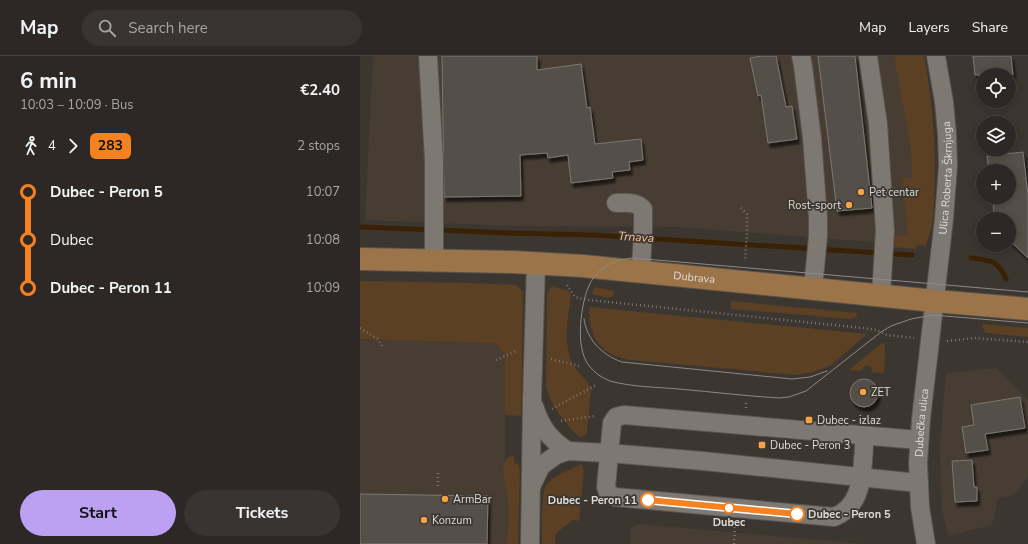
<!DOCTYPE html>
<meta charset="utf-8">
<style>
:root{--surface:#2d2825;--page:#393432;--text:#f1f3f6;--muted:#a7a6a7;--line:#484442;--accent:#bca0f2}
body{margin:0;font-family:"Nunito Sans",sans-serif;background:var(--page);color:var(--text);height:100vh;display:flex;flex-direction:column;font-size:15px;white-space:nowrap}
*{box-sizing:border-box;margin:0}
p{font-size:13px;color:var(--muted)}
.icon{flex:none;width:22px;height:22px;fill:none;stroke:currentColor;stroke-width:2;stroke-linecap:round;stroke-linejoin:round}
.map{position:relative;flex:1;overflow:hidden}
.sheet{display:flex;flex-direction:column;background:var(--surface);width:360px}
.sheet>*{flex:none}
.badge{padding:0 8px;border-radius:6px;font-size:14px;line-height:26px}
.buttons{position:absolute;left:616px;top:12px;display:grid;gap:8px}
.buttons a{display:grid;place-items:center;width:40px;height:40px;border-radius:50%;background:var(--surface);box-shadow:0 2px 10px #0003,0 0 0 1px var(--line);font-size:20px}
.map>.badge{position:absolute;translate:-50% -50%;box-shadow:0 0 0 2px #fff}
.legs{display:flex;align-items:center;gap:6px;height:44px;padding:0 20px;font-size:13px}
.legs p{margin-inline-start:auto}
.summary{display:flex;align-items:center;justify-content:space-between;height:68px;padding:0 20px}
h1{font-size:22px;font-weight:700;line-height:30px}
.cta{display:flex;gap:8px;margin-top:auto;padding:8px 20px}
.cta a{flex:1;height:46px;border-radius:24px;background:var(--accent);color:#111;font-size:16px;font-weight:700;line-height:46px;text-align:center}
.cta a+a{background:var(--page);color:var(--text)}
ul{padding:0 20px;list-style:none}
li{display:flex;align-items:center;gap:14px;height:48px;font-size:15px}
li i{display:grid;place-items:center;width:6px;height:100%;margin:0 5px;background:currentColor}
li i::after{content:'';width:10px;height:10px;margin:-5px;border:3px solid;border-radius:50%;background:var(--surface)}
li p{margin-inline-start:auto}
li:first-child i{background:linear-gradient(#0000 50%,currentColor 0)}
li:last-child i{background:linear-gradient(currentColor 50%,#0000 0)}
header{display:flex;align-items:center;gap:24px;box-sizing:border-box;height:56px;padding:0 20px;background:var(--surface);border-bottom:1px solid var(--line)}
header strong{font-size:19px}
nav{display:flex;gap:22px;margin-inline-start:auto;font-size:14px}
.search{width:280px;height:36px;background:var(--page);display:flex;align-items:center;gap:10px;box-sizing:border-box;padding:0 14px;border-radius:22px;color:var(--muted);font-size:15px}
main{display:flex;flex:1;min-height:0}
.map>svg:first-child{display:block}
.built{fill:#473d33}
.green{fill:#5c4023}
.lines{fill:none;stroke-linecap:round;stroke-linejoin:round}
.stream{stroke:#3a2103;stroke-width:5}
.building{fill:#554f4a;stroke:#7e7771;filter:url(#shadow)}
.minor-casing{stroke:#58534e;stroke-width:20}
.major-casing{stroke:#58534e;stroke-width:24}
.path{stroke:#7b7671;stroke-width:2.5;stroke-dasharray:1 3;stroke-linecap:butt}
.minor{stroke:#7e7872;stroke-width:18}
.major{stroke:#9b7549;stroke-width:22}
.tram{stroke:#8e8985;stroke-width:1}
.line-1-casing{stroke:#fff;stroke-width:9}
.line-1{stroke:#f58220;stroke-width:6}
.poi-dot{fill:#f5a345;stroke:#3c3631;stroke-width:1.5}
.stop-1-dot{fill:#fff;stroke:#f58220;stroke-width:2}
.labels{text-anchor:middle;stroke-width:3.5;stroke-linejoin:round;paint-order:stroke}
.street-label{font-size:11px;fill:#dfdcd8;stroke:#3c3631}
.poi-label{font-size:11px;fill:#dfdcd8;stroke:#3c3631;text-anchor:start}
.stop-label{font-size:11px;font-weight:bold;fill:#dfdcd8;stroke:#3c3631;text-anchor:end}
.water-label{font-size:12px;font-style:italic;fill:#f8c89a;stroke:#3c3631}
</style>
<header>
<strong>Map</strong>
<div class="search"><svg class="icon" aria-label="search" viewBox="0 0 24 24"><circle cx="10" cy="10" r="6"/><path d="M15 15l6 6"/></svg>Search here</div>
<nav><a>Map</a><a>Layers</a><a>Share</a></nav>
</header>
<main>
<section class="sheet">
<div class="summary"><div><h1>6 min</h1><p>10:03 – 10:09 · Bus</p></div><b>€2.40</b></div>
<div class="legs"><svg class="icon" aria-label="walk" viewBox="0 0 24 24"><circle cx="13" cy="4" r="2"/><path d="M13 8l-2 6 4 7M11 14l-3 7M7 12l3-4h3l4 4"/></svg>4<svg class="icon" aria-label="forward" viewBox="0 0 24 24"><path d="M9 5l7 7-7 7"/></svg><b class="badge" style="background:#f58220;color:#111">283</b><p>2 stops</p></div>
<ul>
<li><i style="color:#f58220"></i><b>Dubec - Peron 5</b><p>10:07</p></li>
<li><i style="color:#f58220"></i><span>Dubec</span><p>10:08</p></li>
<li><i style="color:#f58220"></i><b>Dubec - Peron 11</b><p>10:09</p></li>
</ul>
<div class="cta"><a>Start</a><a>Tickets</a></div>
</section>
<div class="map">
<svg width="668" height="488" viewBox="0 0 668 488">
<defs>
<filter id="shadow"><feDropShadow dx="2.5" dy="4.5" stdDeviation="1" flood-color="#0009"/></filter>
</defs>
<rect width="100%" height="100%" fill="#3c3631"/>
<!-- built -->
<g class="built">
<path d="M13 0H546L556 95 551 189 318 171 153 170 5 164Z"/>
<path d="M0 283 133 287 139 291 143 296 145 302V405L144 410V423L148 444 147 488H0Z"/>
<path d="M637 312 668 344V421L655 439 638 442 632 469 588 480 581 450 580 388 586 317Z"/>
<path d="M277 468 506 488H270L271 472Z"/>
</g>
<!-- green -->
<g class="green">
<path d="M534 0H564C573 47 577 98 574 146 573 161 572 177 565 190L557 189 556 193 532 191 533 181 548 179 542 122H552L551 93Z"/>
<path d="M0 225 109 227 156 229 163 236 161 360 145 359V302C143 295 139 291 133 287L0 283Z"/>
<path d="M192 230 209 235 211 239C208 263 202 288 214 310 219 318 228 324 231 333L227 374 226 378 222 381 218 380C203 364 192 352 186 331L187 239 190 233Z"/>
<path d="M234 231 254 235 253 240 249 242 232 238Z"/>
<path d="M371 245 497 257 496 261 490 263 371 253Z"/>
<path d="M229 251 507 278 470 310 452 316 436 319 271 304C240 299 229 282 229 251Z"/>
<path d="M622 268 668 272V281L627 277 624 275Z"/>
<path d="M522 287H524L525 289 524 317 512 316 511 311C506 308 504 311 501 315L489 314Z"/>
<path d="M154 400V407L158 408 160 413 158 488H147C148 474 148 460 148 447 148 431 137 414 148 401Z"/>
<path d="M221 408 224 414 219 465 213 464 196 477 195 488H182C182 476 181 438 186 429 194 419 210 414 221 408Z"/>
</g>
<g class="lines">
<!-- stream -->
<g class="stream">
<path d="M0 171 149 177 234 179 552 199"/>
<path d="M611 202C629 204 638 204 646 223"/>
</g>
</g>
<!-- building -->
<g class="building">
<path d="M82 0H177V14L221 8 227 52 230 51 235 88 281 83 283 104 269 106 270 114 252 116 253 122 211 127 208 99 188 102 187 97 160 99 161 140 84 141Z"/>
<path d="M401 0H416L426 51 432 50 437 83 408 87 401 39 398 40 390 2Z"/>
<path d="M458 0H495L512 152 477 155Z"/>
<path d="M613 0H651L653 19H615Z"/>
<path d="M663 96 668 139V202L649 184V163H635L632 141H649V115H629L627 100Z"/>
<circle cx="504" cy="337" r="14"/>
<path d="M660 341 665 372 625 378 628 394 606 397 602 371 614 369 611 349Z"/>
<path d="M612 404 614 431H617V445L595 446 592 405Z"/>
<path d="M0 438 128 440 127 488H0Z"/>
</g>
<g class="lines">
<!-- minor casing -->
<g class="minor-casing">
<g id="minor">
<path d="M68 0 74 105V205"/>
<path d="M441 0 443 10 452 82 458 161V180L453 233"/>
<path d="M508 0 518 68 525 175 521 239"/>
<path d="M256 147C265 147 276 145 283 153V173L281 215"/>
<path d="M174 350C181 371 189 383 208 395"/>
<path d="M503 379C505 387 504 395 503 404 502 427 498 452 474 461L255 441 248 437 246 431 252 367 256 361 264 359 559 384"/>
<path d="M171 431 181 410 196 399 208 395 249 397 343 405 558 427"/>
<path d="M170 488 172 344 176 207"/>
<path id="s1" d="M566 488 560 451 558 407 561 363 584 163 588 110 587 78 584 46 576 0"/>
</g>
</g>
<!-- major casing -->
<g class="major-casing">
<g id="major">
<path id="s2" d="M0 203 153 206 223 210 575 245 668 253"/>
</g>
</g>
<!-- path -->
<g class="path">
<path d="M381 152 387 158V177L385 205"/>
<path d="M207 229 215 241 229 244 503 272 517 274 527 279 554 282"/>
<path d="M0 272 18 283 22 290"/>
<path d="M587 285 615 282 668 286"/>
<path d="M191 303 219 310"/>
<path d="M136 304 156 295"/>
<path d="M386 352V346"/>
<path d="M192 353 236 329"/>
<path d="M201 365 234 360"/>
<path d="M78 430V415"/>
<path d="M374 488 375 469"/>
</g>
<!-- minor -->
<use href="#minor" class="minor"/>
<!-- major -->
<use href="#major" class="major"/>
<!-- tram -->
<g class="tram">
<path d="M668 236 273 202C247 205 232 215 225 241 220 260 216 295 230 311 235 317 242 322 250 325 272 331 296 331 319 333 353 336 386 340 419 342L429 341 446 335 521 276 531 270 551 263 573 259 668 267"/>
<path d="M224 263C227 284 242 299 262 306L432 323 450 321 467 315"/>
</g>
</g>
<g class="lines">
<!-- line-1 casing -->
<g class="line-1-casing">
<path id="line-1" d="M288 444 437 458"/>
</g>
<!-- line-1 -->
<use href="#line-1" class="line-1"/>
</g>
<!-- markers -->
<g class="poi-dot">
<circle cx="501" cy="136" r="4"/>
<circle cx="489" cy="149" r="4"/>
<circle cx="503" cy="336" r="4"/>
<rect x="445" y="360" width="8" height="8" rx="2"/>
<rect x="398" y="385" width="8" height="8" rx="2"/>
<circle cx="85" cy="443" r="4"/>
<circle cx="64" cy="464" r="4"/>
</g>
<g class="stop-1-dot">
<circle cx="288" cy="444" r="7"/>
<circle cx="369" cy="452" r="5"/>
<circle cx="437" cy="458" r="7"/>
</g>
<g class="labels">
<!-- street labels -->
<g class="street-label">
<text dy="4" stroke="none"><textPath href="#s1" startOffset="368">Ulica Roberta Škrnjuga</textPath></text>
<text dy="4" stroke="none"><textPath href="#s2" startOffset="335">Dubrava</textPath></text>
<text dy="4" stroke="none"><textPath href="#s1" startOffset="122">Dubečka ulica</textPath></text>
</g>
<!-- poi labels -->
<g class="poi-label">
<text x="509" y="140">Pet centar</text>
<text x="481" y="153" text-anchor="end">Rost-sport</text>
<text x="511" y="340">ZET</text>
<text x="457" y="368">Dubec - izlaz</text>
<text x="410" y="393">Dubec - Peron 3</text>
<text x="93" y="447">ArmBar</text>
<text x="72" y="468">Konzum</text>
</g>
<!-- stop labels -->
<g class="stop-label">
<text x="277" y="448">Dubec - Peron 11</text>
<text x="448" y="462" text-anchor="start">Dubec - Peron 5</text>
<text x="369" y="470" text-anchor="middle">Dubec</text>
</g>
<!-- water labels -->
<g class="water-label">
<text transform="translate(276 181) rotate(4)" y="4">Trnava</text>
</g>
</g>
</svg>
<div class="buttons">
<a><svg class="icon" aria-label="locate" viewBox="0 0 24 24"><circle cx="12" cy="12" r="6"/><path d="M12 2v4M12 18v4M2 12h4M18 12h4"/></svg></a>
<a><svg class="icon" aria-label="layers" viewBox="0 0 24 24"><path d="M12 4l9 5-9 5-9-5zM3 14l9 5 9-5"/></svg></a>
<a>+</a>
<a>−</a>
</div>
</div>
</main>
